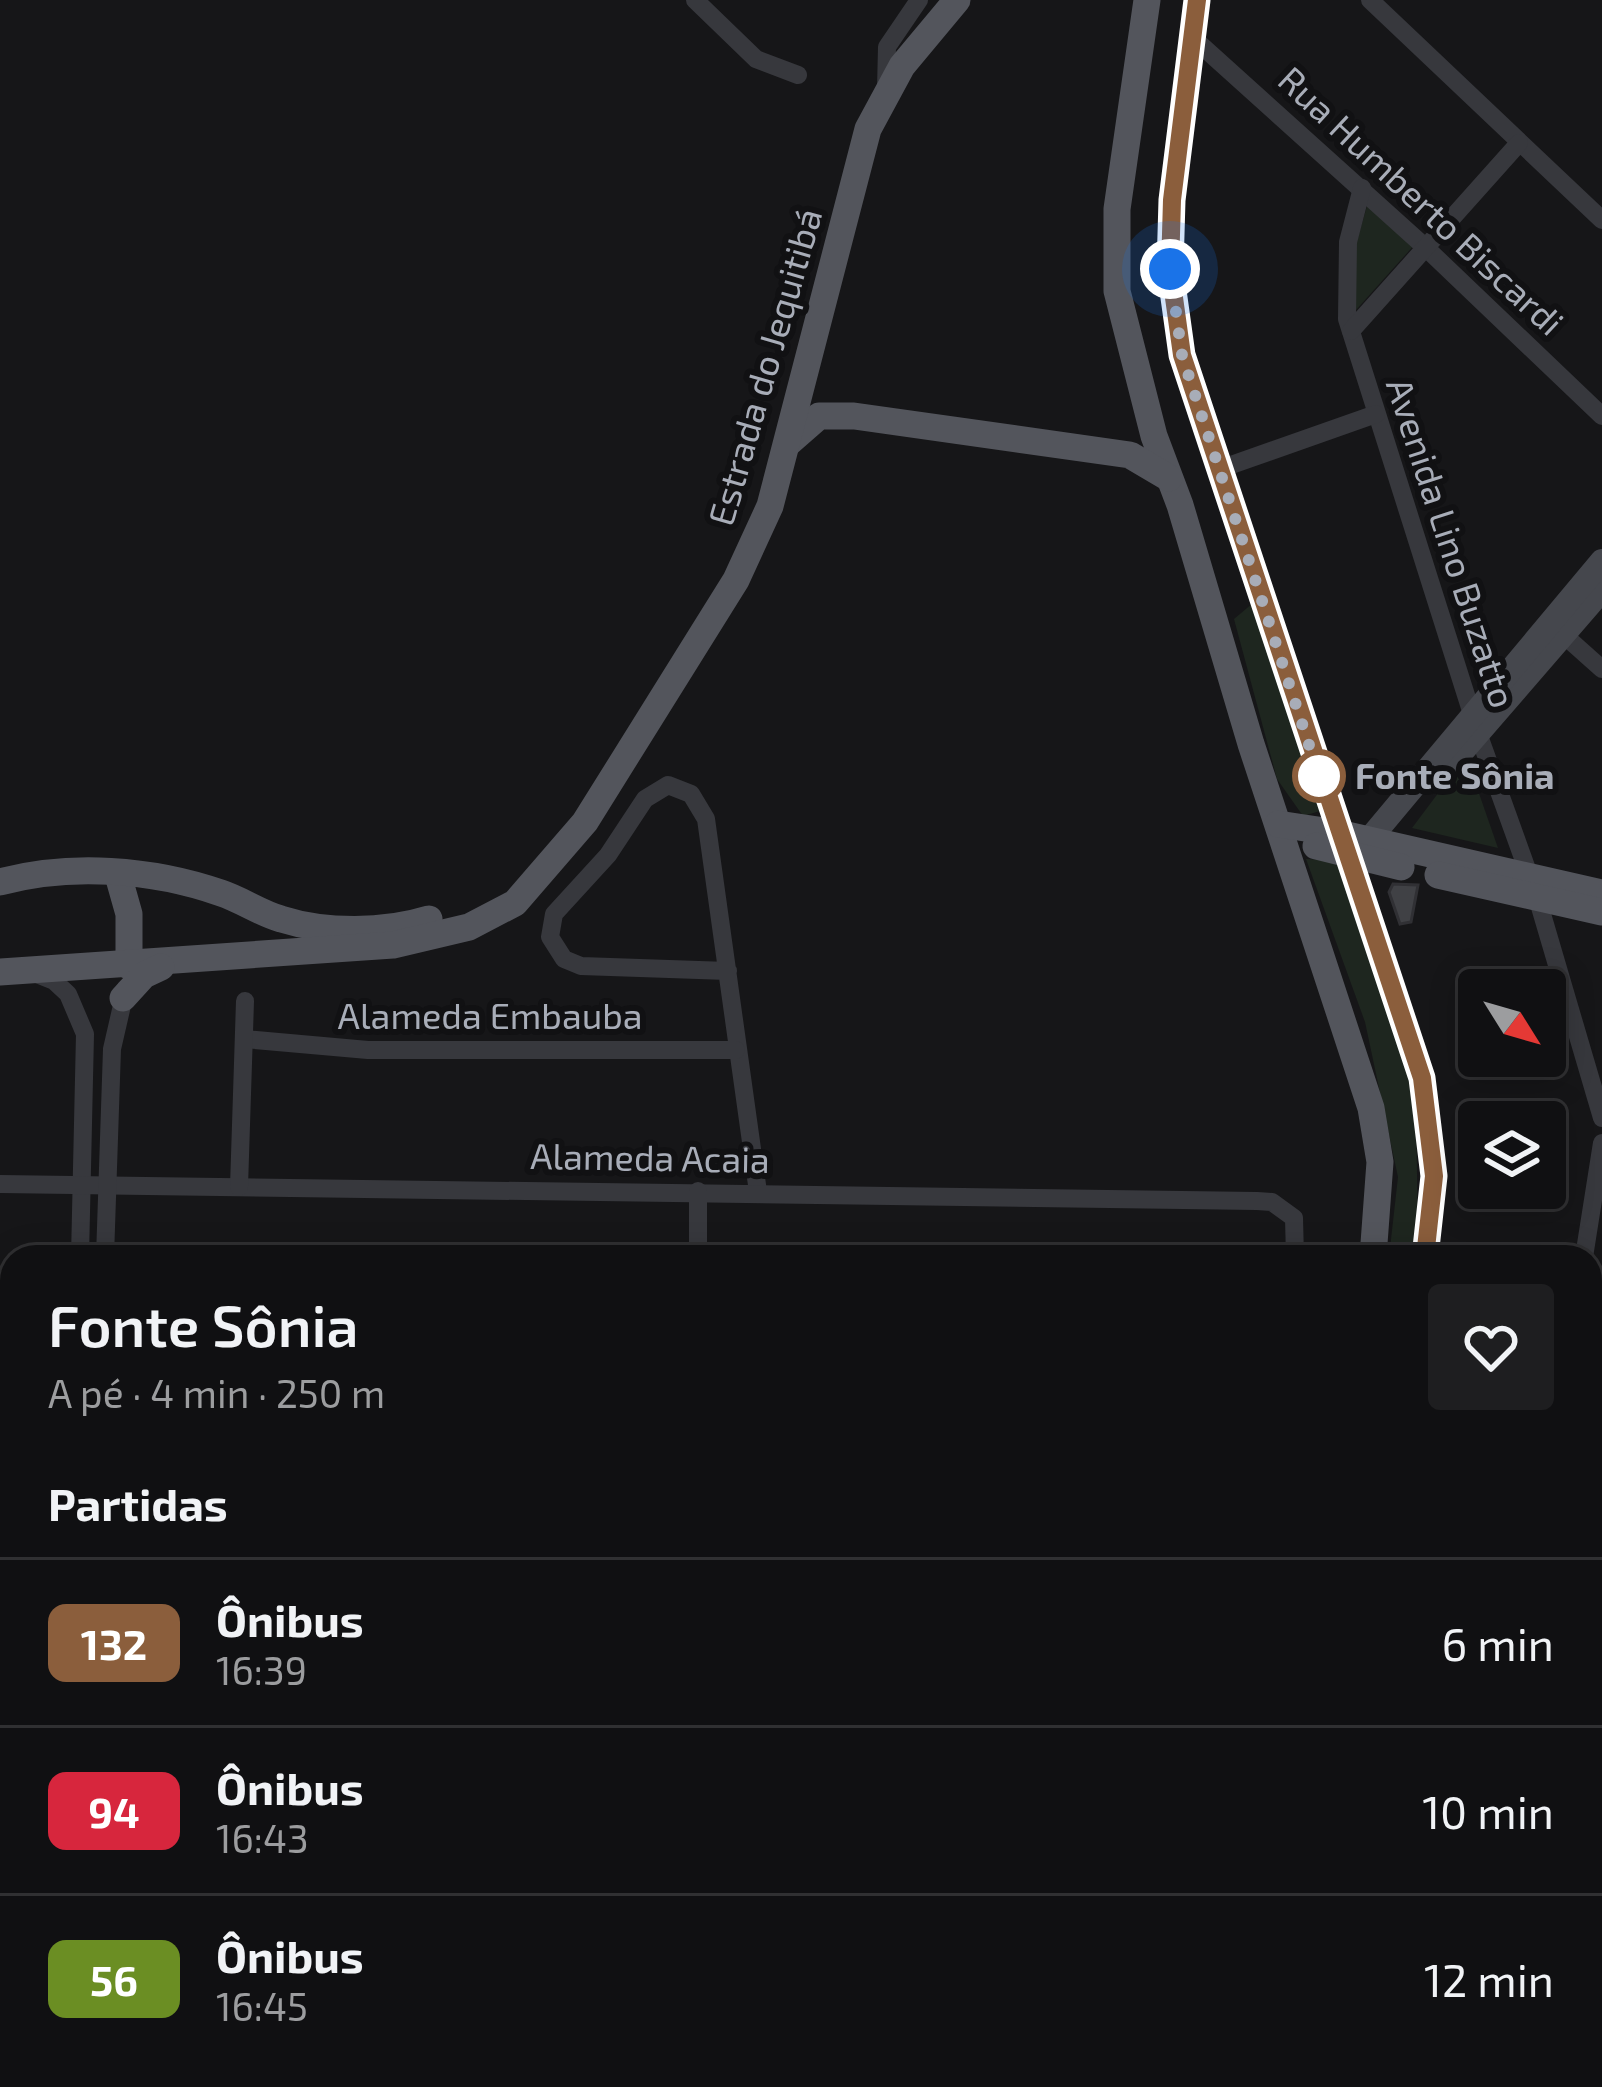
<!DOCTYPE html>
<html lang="pt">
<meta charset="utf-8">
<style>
:root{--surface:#101012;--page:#1e1e20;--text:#f1f3f6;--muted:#9c9d9f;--line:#303032}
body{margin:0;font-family:"Exo 2",sans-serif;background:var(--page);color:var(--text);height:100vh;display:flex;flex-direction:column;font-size:45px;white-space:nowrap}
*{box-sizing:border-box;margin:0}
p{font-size:39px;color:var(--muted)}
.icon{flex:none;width:66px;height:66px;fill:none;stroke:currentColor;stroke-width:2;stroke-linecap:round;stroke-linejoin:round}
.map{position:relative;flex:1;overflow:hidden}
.panel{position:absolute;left:0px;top:1245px;width:1602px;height:843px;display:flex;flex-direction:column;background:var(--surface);border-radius:36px 36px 0 0;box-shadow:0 6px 30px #0003,0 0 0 3px var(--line)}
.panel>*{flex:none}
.badge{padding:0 24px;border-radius:18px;font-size:42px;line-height:78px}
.needle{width:78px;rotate:127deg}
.fabs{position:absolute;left:1458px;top:969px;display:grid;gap:24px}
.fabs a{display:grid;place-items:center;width:108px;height:108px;border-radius:12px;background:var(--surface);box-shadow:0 6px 30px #0003,0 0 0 3px var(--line);font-size:60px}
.you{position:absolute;width:60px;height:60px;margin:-30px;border:9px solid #fff;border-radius:50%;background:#1a73e8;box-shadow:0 0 0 18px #1a73e833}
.map>.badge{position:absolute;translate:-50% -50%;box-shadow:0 0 0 6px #fff}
h2{padding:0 48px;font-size:45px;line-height:108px}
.round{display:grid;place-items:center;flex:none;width:126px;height:126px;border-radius:12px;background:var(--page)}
.head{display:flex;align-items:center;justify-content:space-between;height:204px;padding:0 48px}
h1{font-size:57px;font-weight:600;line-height:90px}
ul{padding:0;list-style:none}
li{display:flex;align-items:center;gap:36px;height:168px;padding:0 48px;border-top:3px solid var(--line)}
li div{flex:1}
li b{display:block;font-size:45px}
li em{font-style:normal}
li .badge{min-width:132px;font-weight:700;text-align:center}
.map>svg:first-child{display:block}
.green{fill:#1e261f}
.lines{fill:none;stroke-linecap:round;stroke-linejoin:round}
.stream{stroke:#2c353c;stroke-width:4.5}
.building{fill:#404145;stroke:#303034;stroke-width:3}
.street{stroke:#37383d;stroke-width:18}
.secondary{stroke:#45474d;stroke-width:24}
.primary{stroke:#53555c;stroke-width:27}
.line-casing{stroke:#fff;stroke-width:27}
.line{stroke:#8b5e3c;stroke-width:18}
.walk{stroke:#a8adb8;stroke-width:12;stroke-dasharray:0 21.6}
.stop-dot{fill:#fff;stroke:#8b5e3c;stroke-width:6}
.labels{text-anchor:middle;stroke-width:12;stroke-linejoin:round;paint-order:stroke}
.street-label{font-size:36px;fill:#a8adb8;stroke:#111113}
.stop-label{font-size:36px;font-weight:bold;fill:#a8adb8;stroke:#111113;text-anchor:start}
</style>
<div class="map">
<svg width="1602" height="2087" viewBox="0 0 1602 2087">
<rect width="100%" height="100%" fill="#161618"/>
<!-- green -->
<g class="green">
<path d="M1369 199 1416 243 1356 310 1353 255Z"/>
<path d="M1253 603 1320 811 1303 816 1277 779 1234 619Z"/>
<path d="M1466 756 1498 848 1412 828Z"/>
<path d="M1306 859 1344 861 1416 1092 1418 1257H1389L1398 1177 1365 1022Z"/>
<path d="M969 2076H1192L1190 2087H966Z"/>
</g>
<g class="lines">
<!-- stream -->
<path class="stream" d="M1590 2005 1602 2017"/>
</g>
<!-- building -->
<path class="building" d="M1393 884 1418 885 1411 922 1400 924 1389 892Z"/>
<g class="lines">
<!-- street -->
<g class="street">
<path d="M695 0 756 59 798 75"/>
<path d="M1197 0 1172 200 1170 269 1182 355 1422 1078 1434 1144 1425 1257"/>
<path d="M1370 0 1602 220"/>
<path d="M1192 37 1425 247 1602 416"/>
<path d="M886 89 887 47 919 0"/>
<path d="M1362 188 1348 242 1347 319 1478 733 1537 897 1602 1118"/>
<path d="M1351 331 1519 143"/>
<path d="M1217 470 1376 414"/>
<path d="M1556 628 1602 669"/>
<path d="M728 971 581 966 564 959 550 937 554 914 608 855 645 799 668 785 691 794 706 819 758 1192"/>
<path d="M34 973 54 981 68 994 85 1034 80 1257"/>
<path d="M244 1039 368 1050H736"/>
<path d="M0 1184 1257 1201 1272 1202 1294 1218 1295 1257"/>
<path d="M239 1187 245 1001"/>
<path d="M698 1191V1257"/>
<path d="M105 1257 112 1049 126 988"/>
<path d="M1584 1257 1602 1143"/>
<path d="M0 1460H12"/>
<path d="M0 1626 12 1646"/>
<path d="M1590 1723 1602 1750"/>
<path d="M0 1800 12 1791"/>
<path d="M1590 1923 1602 1914"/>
<path d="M1590 1965 1602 1977"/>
<path d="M291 2076 303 2087"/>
<path d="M473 2076V2087"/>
<path d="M1551 2076 1561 2087"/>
<path d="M249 2087 251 2076"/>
<path d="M682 2087 683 2076"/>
<path d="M848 2087 849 2076"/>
<path d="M1431 2087 1432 2076"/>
</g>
<!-- secondary -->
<g class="secondary">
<path d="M1454 761 1602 590"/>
<path d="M1357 854 1602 561"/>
</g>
<!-- primary -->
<g class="primary">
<path d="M1147 0 1117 209V291L1154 436 1180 505 1251 744 1371 1108 1380 1162 1373 1257"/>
<path d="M787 444 819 416H854L1130 455 1169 478"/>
<path d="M1278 824 1338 833 1602 893"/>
<path d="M1316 846 1401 867"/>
<path d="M118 875 129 914V966"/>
<path d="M1438 875 1602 912"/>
<path d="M0 882C70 863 152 869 221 893 242 900 260 913 281 919 325 933 384 933 429 919"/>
<path d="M0 972 393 945 469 927 515 903 585 822 736 580 770 506 868 129 902 66 957 0"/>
<path d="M123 998 144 975 161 967"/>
<path d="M1590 2054 1602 2066"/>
</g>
</g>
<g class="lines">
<!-- line casing -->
<g class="line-casing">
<path id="line" d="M1197 0 1172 200 1170 269 1182 355 1422 1078 1434 1176 1425 1257"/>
</g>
<!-- line -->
<use href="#line" class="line"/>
<!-- walk -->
<path class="walk" d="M1170 269 1182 355 1323 788 1319 776"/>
</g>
<!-- markers -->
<circle class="stop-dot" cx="1319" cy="776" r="24"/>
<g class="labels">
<!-- street labels -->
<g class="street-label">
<text transform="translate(1421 201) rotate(43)" y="13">Rua Humberto Biscardi</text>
<text transform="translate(765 367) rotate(-74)" y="13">Estrada do Jequitibá</text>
<text transform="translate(1451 543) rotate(72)" y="13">Avenida Lino Buzatto</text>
<text x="490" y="1029">Alameda Embauba</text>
<text transform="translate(650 1158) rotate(1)" y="13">Alameda Acaia</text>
</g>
<!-- stop labels -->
<g class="stop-label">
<text x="1355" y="789">Fonte Sônia</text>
</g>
</g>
</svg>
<div class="fabs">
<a><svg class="needle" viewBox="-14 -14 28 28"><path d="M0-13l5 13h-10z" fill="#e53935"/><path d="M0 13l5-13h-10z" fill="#9c9d9f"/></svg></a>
<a><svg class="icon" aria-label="layers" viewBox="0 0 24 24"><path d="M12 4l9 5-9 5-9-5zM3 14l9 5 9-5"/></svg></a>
</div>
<div class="you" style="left:1170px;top:269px"></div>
<section class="panel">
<div class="head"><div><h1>Fonte Sônia</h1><p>A pé · 4 min · 250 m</p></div><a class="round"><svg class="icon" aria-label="heart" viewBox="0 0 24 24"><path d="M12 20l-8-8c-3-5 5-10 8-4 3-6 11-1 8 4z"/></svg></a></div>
<h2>Partidas</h2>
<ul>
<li><span class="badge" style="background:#8b5e3c;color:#fff">132</span><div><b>Ônibus</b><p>16:39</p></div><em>6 min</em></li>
<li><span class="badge" style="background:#d7263d;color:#fff">94</span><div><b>Ônibus</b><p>16:43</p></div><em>10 min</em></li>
<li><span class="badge" style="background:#6b8e23;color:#fff">56</span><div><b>Ônibus</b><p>16:45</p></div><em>12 min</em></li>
</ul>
</section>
</div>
